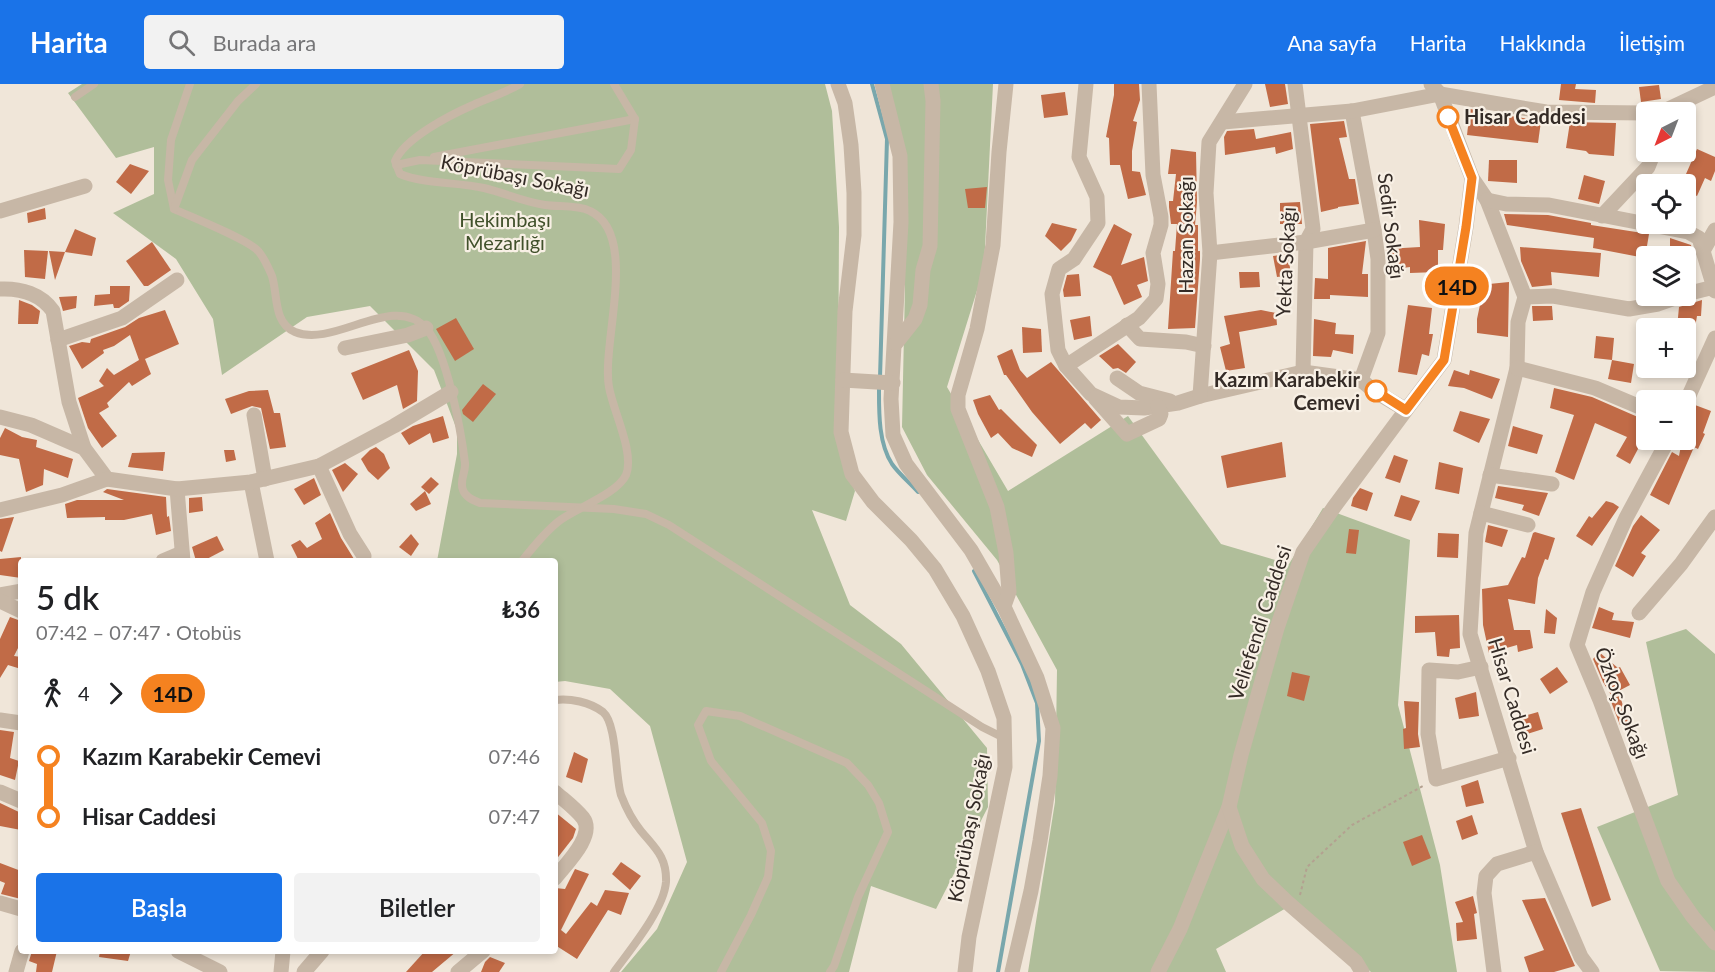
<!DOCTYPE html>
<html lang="tr">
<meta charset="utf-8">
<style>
:root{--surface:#fff;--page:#f2f2f2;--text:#202124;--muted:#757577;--accent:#1a73e8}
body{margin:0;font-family:Lato,sans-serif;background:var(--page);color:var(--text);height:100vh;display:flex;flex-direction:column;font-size:22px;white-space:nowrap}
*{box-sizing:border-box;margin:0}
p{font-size:20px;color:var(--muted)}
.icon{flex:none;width:33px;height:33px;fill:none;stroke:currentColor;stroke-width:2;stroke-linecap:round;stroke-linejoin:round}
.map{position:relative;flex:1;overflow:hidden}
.side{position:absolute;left:18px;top:474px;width:540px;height:396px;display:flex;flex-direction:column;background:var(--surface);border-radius:6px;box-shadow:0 3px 9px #0003}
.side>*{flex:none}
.badge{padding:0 12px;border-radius:20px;font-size:21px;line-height:39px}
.needle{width:39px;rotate:222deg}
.buttons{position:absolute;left:1636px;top:18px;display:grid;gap:12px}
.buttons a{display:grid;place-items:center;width:60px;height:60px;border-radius:6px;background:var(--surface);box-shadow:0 3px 9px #0003;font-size:30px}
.map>.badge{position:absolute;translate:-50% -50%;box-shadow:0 0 0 3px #fff}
.legs{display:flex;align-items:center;gap:9px;height:66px;padding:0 18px;font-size:20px}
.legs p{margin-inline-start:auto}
.summary{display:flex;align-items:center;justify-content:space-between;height:102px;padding:0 18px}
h1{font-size:33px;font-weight:600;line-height:45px}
.button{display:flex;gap:12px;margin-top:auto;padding:12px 18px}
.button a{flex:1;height:69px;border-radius:6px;background:var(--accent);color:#fff;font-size:24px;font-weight:600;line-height:69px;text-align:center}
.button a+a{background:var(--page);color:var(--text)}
ul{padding:0 18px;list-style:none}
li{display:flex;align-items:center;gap:21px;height:60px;font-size:22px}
li i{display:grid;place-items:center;width:9px;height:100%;margin:0 8px;background:currentColor}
li i::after{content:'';width:15px;height:15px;margin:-8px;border:4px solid;border-radius:50%;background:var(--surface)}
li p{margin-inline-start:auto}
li:first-child i{background:linear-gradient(#0000 50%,currentColor 0)}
li:last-child i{background:linear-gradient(currentColor 50%,#0000 0)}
header{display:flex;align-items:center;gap:36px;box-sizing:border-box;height:84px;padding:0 30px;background:var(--accent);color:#fff}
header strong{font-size:28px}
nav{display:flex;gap:33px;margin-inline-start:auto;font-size:21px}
.search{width:420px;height:54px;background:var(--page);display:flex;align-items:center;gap:15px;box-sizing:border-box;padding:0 21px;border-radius:6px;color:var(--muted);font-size:22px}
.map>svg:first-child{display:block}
.green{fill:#b0be9a}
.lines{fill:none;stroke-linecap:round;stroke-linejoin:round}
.stream{stroke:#79a7ac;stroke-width:4}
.building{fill:#c16b47}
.path{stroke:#b3a190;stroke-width:2;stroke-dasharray:3 3;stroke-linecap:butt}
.lane{stroke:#c7b7a6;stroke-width:8}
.street{stroke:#c7b7a6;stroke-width:15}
.line-1-casing{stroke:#fff;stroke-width:14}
.line-1{stroke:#f58220;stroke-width:9}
.stop-1-dot{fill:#fff;stroke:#f58220;stroke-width:3}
.labels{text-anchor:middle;stroke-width:4.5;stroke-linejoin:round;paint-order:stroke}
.stop-label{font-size:20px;font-weight:bold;fill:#342b26;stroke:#f8f0e5;text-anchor:start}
.street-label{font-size:20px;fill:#342b26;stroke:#f8f0e5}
.park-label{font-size:20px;fill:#41512b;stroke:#f8f0e5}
</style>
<header>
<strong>Harita</strong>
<div class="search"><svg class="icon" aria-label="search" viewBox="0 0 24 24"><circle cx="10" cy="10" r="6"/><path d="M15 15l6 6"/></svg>Burada ara</div>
<nav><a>Ana sayfa</a><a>Harita</a><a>Hakkında</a><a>İletişim</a></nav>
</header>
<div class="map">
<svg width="1715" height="888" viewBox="0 0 1715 888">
<rect width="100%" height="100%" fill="#f0e6d9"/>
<!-- green -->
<g class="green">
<path d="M82 0H825L832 27 839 143 838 339 844 378 855 407 846 437 812 426 850 521 901 560 987 664 988 723 936 825 871 802 849 888H621L657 845 687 778 650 642 610 605 565 597 555 598V477H437L457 370V346L434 286 370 222 307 233 222 291 213 235 176 175 113 129 154 110V63L116 74 68 9Z"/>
<path d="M887 0H993L984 184 947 303 1008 407 1128 332 1221 460 1289 480 1323 424 1410 456 1398 621 1440 781 1457 888H1371L1293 820 1216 865 1226 888H1028L1055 718 1057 586 997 476 927 391 902 343 905 202Z"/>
<path d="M1686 545 1715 570V888L1660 887 1597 743 1678 711 1646 558Z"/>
</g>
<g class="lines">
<!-- stream -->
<g class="stream">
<path d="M872 0 887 55 880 294"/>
<path d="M879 302C879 327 878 358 892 380 899 390 910 399 918 408"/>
<path d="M974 487 1022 580 1037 619 1039 657 998 888"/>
</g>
</g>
<!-- building -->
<g class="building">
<path d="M1114 0H1139L1140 16 1133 37 1137 38 1132 67V87L1140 88 1146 111 1128 115 1120 81H1110L1109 54 1106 53 1114 11Z"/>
<path d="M1265 0H1285L1288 20 1270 23Z"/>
<path d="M1561 0H1576L1575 5 1596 6 1595 19 1559 16Z"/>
<path d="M1659 1 1661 15 1641 18 1639 3Z"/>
<path d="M1065 8 1068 31 1044 34 1041 11Z"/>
<path d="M1470 25 1541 37 1538 59 1467 51Z"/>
<path d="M1344 37 1347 53 1339 54 1349 95H1355L1359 120 1338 123V124L1321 128 1310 40Z"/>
<path d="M1570 38 1616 39 1614 72 1589 70 1586 67 1566 64Z"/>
<path d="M1254 45 1256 55 1291 48 1293 65 1276 70 1275 63 1225 71 1224 53 1227 47Z"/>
<path d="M1171 65 1196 68 1197 118 1195 141H1198V167H1200V175L1195 244 1168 245 1173 167H1175L1177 140H1171L1169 123V117H1173L1176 90H1168Z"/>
<path d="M1697 65 1715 73V87L1711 97 1705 94 1697 112 1686 107V90Z"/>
<path d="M1489 76H1517V99L1488 97Z"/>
<path d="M130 80 149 87 131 110 116 98Z"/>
<path d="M1584 91 1605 97 1599 120 1578 115Z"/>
<path d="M987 103 985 124H968L965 105Z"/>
<path d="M1300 118 1302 140H1280V119Z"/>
<path d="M45 124 46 135 28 139 27 129Z"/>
<path d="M1504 130 1548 131 1591 139V141L1649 150 1645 174 1593 164 1594 154 1507 141Z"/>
<path d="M1419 136 1445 140 1443 166H1438V188L1410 189V183L1388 186 1386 165 1420 163Z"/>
<path d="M1052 139 1077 145 1071 157 1061 167 1045 152Z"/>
<path d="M1114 140 1132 150 1121 181 1144 173 1148 197 1137 201 1142 213 1124 221 1111 192 1093 183Z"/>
<path d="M75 145 96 154 92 172 65 168Z"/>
<path d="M1670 154 1691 161 1693 171H1670Z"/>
<path d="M1366 157 1362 190H1368V213L1330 211V215H1314L1315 194 1328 195V164Z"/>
<path d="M152 158 171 186 148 202H144L126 177Z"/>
<path d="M1520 163 1601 169 1599 193 1551 188 1552 201 1532 203 1521 177Z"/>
<path d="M24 166 48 167 45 195 25 193Z"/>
<path d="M49 167 65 168 55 196Z"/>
<path d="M1288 170 1291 191 1277 193 1273 172Z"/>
<path d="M1239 188H1259L1260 203 1240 204Z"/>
<path d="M1079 190 1081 212 1064 213 1063 206 1067 191Z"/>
<path d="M1509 198 1508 253 1477 249V235L1481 216 1479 201Z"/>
<path d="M110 202H130L129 217 119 224H114L113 220 94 222 95 211 110 210Z"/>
<path d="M77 212 76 224 63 227 59 213Z"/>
<path d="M19 216 32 221 40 227 38 240H18Z"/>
<path d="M1702 216 1701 232H1697L1695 244H1677L1679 223Z"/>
<path d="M1408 221 1432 224 1429 250H1433L1429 272 1422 270 1417 291 1398 288Z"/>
<path d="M1532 222H1552L1553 236 1533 237Z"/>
<path d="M165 226 179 260 145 275 151 290 132 302 129 298 107 319 109 323 99 329 117 352 102 364 88 344 78 314 104 302 99 297 107 284 114 291 139 276 130 251 114 262 103 266 104 269 82 285 69 262 82 258 90 259 91 255 125 243 139 234Z"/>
<path d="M1261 226 1276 229 1277 241 1239 248 1245 284 1226 287 1220 263 1230 260 1224 232Z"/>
<path d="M1090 232 1092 252 1074 256 1070 236Z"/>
<path d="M456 234 474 265 455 277 436 245Z"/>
<path d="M1314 235 1336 239 1335 250 1354 251 1353 270 1333 266 1331 273 1313 272Z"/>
<path d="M1022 243 1041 245 1042 268 1023 269Z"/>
<path d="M1596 252 1614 254 1612 276 1594 274Z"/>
<path d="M1118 260 1136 278 1126 289 1118 284 1113 285 1099 272Z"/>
<path d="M1012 265 1020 286 1027 294 1051 278 1101 336 1091 345 1085 339 1060 360 1032 328 1006 291H1004L997 272Z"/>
<path d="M409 266 418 287 417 317 403 325 397 301 363 316 351 289Z"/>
<path d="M1612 276 1634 280 1631 299 1608 295Z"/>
<path d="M1454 286 1469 291 1470 286 1500 295 1492 315 1464 304 1448 302Z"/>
<path d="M483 300 496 310 473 338 463 330 462 326Z"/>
<path d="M1554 304 1592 313 1647 337V348L1630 380 1616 372 1627 353 1595 339 1574 396 1555 388 1574 331 1550 324Z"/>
<path d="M268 306 274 329H280L286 363 270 365 261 324 252 322 231 330 225 315 249 307Z"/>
<path d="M990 311 999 326 1001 325 1037 361 1032 373 1012 364 998 349 991 354 978 330 973 316Z"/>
<path d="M1695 321 1711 327 1703 349 1705 350 1698 365 1694 363 1669 421 1650 411 1672 368 1679 372 1682 356H1686V333L1688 327Z"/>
<path d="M1460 327 1490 335 1479 359 1453 347Z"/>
<path d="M443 332 449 354 433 359 430 349 409 361 401 349 413 342Z"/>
<path d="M1513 342 1543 351 1537 370 1508 362Z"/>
<path d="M5 344 22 353 37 356 36 363 73 375 68 394 44 385 43 401 26 408 19 375 0 371V354Z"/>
<path d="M1282 358 1286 393 1227 404 1221 372Z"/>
<path d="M376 363 384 370 390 384 378 396 368 387 361 375 370 366Z"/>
<path d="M224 366H234L236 376 226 378Z"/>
<path d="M165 368 163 387 128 383 132 369Z"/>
<path d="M1394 371 1408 376 1400 399 1385 394Z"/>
<path d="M1439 378 1463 384 1459 410 1435 405Z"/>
<path d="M345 379 358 390 343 408 332 386Z"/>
<path d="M431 393 439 400 429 410 421 403Z"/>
<path d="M314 394 321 411 304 421 294 405Z"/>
<path d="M1498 402 1548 409 1539 432 1522 426 1524 421 1495 414Z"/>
<path d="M1360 404 1373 409 1367 427 1351 422 1353 414Z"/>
<path d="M107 405 166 413 167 433 169 432 171 447 156 451 152 430 124 436H105V433L67 434 65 420 77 416H124L103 408Z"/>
<path d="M425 407 431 420 416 427 410 420Z"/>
<path d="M1401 411 1420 417 1411 437 1394 432Z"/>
<path d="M202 413 203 427 189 429V414Z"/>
<path d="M1606 417 1613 419 1619 423 1592 462 1576 452 1589 432 1592 434Z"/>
<path d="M330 429 341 454 354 475 350 477H299L291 461 300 456 307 464 322 455 315 439Z"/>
<path d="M1641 431 1660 446 1641 469 1646 472 1633 493 1615 482 1633 442Z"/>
<path d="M14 433 2 468 0 467V435Z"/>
<path d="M1488 441 1508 446 1502 463 1485 458Z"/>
<path d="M1349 445 1359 446 1356 470 1346 469Z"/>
<path d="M1535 448 1555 454 1548 476 1545 475 1538 494 1535 520 1508 515 1514 546H1530L1533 564 1518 568 1517 561 1489 569 1483 541 1482 505 1508 501 1522 473 1525 474 1533 449Z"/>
<path d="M1438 449 1459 450 1458 474 1437 473Z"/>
<path d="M411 450 419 460 411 472 399 463Z"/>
<path d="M217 452 224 466 203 477H196L192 463Z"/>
<path d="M21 473V494L0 491V475Z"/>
<path d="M1599 523 1614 529 1612 536 1634 538 1630 554 1592 544Z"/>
<path d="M1546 525 1557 534 1555 550 1544 549Z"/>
<path d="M1459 531 1460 564 1450 565 1449 573 1437 572 1435 548 1415 549V532Z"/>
<path d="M10 533 21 537V558L14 572 21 573V585L8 581 0 594V555Z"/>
<path d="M1599 568 1618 584 1620 583 1630 601 1611 611 1603 598 1593 575Z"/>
<path d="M1557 583 1568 598 1550 610 1540 595Z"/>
<path d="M1292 588 1310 592 1304 617 1287 612Z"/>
<path d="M1476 608 1479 632 1459 635 1455 614Z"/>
<path d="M1620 612 1628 638 1620 641 1610 615Z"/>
<path d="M1404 617 1419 618 1418 650 1420 663 1404 665 1403 645 1406 644Z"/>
<path d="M1538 628 1543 645 1524 651 1520 633Z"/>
<path d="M0 646 14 648 10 674 19 677 15 696 0 691Z"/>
<path d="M574 668 588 675 582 699 566 693Z"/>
<path d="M1478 696 1484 719 1466 723 1461 702Z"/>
<path d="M0 719 21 729V746L0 742Z"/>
<path d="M1581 724 1611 816 1592 823 1561 729Z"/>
<path d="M555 728 576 745 573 754 555 777Z"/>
<path d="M1472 731 1478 750 1462 756 1456 737Z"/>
<path d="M1422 751 1431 774 1412 782 1403 758Z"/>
<path d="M621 778 641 792 630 806 612 790Z"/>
<path d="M0 779 21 787V815L1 810 5 799 0 797Z"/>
<path d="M575 785 589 790 561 846 566 850 591 818 597 822 605 806 629 809 621 831 608 826 577 875 555 861V804L565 805Z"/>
<path d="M1473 812 1477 829 1474 830 1477 855 1457 857 1456 839 1463 838 1455 818Z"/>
<path d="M1545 814 1575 882 1554 888H1529L1524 873 1544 866 1522 816Z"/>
<path d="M32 867H57L52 888H36L37 880 29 877Z"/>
<path d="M100 867H131L128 877 99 873Z"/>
<path d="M425 867H457L432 888H406Z"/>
<path d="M490 873 505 879 499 888H481L485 878Z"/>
</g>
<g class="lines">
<!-- path -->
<path class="path" d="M1300 811 1307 783 1352 741 1423 702"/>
<!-- lane -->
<g class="lane">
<path d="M190 0 171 56 168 96 174 125C191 133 250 156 259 168 264 174 269 185 272 192 278 211 273 239 295 248 335 264 393 208 426 244 447 268 461 347 465 379 466 389 459 396 463 406 465 413 473 416 480 419L614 425 646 430 669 441 982 643 1004 654"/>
<path d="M520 0C505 9 488 14 473 21 450 31 405 54 395 77L400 90C424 100 457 98 484 104 505 109 524 118 545 121 559 123 578 121 590 127 640 150 601 259 609 303 613 327 635 369 626 391 617 410 576 424 559 437 545 448 533 463 522 477"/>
<path d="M75 13 94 0"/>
<path d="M434 73 635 35"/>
<path d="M396 81 420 76 619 85 631 66 635 35 614 0"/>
<path d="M174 125 192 76 238 17 256 0"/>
<path d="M555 616C570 614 590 618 603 628 617 640 615 691 621 711 626 724 632 736 641 747 655 764 667 773 666 798 664 825 630 866 614 888"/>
<path d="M721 888 751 831 768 793 771 767 762 739 711 677 698 641 706 627 740 632 847 679 868 701 879 719 888 748 858 813 834 882 830 888"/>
</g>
<!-- street -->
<g class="street">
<path d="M838 0 845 19 851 61 854 109V151L845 227 841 348 852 390 873 418 911 456 935 485 963 532 988 587 1004 634 1005 683 969 853 965 888"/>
<path d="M882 0 900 72 901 138 891 315 893 351 906 380 971 466 1005 525 1037 594 1053 644 1050 692 1040 757 1031 807 1012 888"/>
<path d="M1086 0 1079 73 1097 113 1098 139 1074 175 1059 185 1052 210 1058 266 1066 282 1091 310 1119 323 1144 324 1178 319 1200 312 1303 288 1361 296 1373 306 1406 326 1444 276 1466 143 1472 94"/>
<path d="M1295 0 1313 145 1306 158 1303 288"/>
<path d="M1431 0 1440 10 1472 94 1487 116 1525 213 1518 238 1517 284 1476 449 1470 550 1536 768 1581 873 1592 888"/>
<path d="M1352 27 1374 146 1378 175V249L1361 296"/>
<path d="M1662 28 1715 3"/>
<path d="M1223 38 1352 27 1440 10 1546 28 1647 29"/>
<path d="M1487 116 1506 120 1549 121 1688 148 1699 154 1703 167"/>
<path d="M0 127 85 102"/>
<path d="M1602 132 1648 83 1654 68"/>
<path d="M1715 146 1703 167 1715 207"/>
<path d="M1210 169 1306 158 1374 146"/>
<path d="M0 205C21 204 41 210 53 227L69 318 84 364"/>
<path d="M1686 210 1714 203"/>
<path d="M1525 213 1553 212 1629 225 1658 220 1681 212"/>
<path d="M1127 241 1140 255 1186 258 1204 262"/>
<path d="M58 256 122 234 177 196"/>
<path d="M896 259 915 235 920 221 923 186 930 162 933 17 931 0"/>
<path d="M345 264 408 251 426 244"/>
<path d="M1066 282 1139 234 1156 215 1158 200 1153 169 1161 141V133L1153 91 1149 0"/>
<path d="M1517 284 1595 304 1647 326"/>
<path d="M1117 294 1139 309 1170 317"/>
<path d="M843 296 893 299"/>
<path d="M1200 312 1210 169 1206 109 1209 58 1245 0"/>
<path d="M1095 314 1127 350 1159 335 1161 330 1158 322"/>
<path d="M1686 318 1715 254"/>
<path d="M254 331 265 395"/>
<path d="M0 333 31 341 84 364 107 395 177 405 183 477"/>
<path d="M1668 356 1626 434 1593 508 1577 561 1600 616 1668 797 1693 833 1715 859"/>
<path d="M319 382 350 450 364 472"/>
<path d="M1490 391 1552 400"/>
<path d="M251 398 267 477"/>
<path d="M177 405 251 398 319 382 394 342 451 308"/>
<path d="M0 426 62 411 107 395"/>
<path d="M1481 429 1528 441"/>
<path d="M163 477 182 469"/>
<path d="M0 511 21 507"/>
<path d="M0 517 21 527"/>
<path d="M1004 522 1009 508 1006 469 997 423 958 325V311L977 245 993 161 999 68 1006 0"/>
<path d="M1639 529 1681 480 1715 433"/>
<path d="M1481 583 1458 588 1429 586 1428 650 1436 695 1509 674"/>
<path d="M0 636 21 639"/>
<path d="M0 708 21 717"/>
<path d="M555 708C564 716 575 724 583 734 596 751 566 780 555 794"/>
<path d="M0 819 21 825"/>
<path d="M178 867 220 888"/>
<path d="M16 888 22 867"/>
<path d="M281 888 283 867"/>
<path d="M304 888 322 867"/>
<path d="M458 888 483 867"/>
<path d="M1158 888 1180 845 1229 723"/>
<path d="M1362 888 1356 878 1287 818 1263 795 1242 762 1229 723 1241 671 1277 544 1303 468 1334 423 1406 326"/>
<path d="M1494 888 1484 809 1486 792 1497 780 1536 768"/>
</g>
</g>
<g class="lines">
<!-- line-1 casing -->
<g class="line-1-casing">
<path id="line-1" d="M1376 307 1406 326 1444 276 1466 143 1472 94 1448 33"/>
</g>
<!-- line-1 -->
<use href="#line-1" class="line-1"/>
</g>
<!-- markers -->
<g class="stop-1-dot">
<circle cx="1448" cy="33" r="10"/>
<circle cx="1376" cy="307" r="10"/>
</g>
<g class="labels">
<!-- stop labels -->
<g class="stop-label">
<text x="1464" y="40">Hisar Caddesi</text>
<text x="1360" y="303" text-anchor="end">Kazım Karabekir<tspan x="1360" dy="23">Cemevi</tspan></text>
</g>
<!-- street labels -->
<g class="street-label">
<text transform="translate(515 92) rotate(11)" y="7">Köprübaşı Sokağı</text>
<text transform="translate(1391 142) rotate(83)" y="7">Sedir Sokağı</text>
<text transform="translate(1186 151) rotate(-90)" y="7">Hazan Sokağı</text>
<text transform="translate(1286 178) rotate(-87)" y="7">Yekta Sokağı</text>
<text transform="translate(1260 539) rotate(-72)" y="7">Veliefendi Caddesi</text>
<text transform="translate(1512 612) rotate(73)" y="7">Hisar Caddesi</text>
<text transform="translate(1622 619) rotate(69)" y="7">Özkoç Sokağı</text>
<text transform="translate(969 744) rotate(-79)" y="7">Köprübaşı Sokağı</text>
</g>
<!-- park labels -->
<g class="park-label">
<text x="505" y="143">Hekimbaşı<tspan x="505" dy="23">Mezarlığı</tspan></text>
</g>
</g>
</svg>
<div class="buttons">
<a><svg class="needle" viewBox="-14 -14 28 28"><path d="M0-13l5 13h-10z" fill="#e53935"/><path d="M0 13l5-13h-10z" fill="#757577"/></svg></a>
<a><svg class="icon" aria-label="locate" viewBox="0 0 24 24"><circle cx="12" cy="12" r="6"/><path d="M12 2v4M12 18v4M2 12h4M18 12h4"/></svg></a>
<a><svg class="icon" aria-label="layers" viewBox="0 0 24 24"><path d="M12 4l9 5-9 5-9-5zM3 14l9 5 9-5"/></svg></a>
<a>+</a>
<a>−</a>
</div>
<b class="badge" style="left:1457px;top:202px;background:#f58220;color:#111">14D</b>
<section class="side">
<div class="summary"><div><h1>5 dk</h1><p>07:42 – 07:47 · Otobüs</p></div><b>₺36</b></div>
<div class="legs"><svg class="icon" aria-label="walk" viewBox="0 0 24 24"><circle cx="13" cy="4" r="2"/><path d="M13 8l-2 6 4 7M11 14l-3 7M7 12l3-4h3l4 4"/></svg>4<svg class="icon" aria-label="forward" viewBox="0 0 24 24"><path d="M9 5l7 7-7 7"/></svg><b class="badge" style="background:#f58220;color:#111">14D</b></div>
<ul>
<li><i style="color:#f58220"></i><b>Kazım Karabekir Cemevi</b><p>07:46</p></li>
<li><i style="color:#f58220"></i><b>Hisar Caddesi</b><p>07:47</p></li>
</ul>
<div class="button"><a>Başla</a><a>Biletler</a></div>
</section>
</div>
